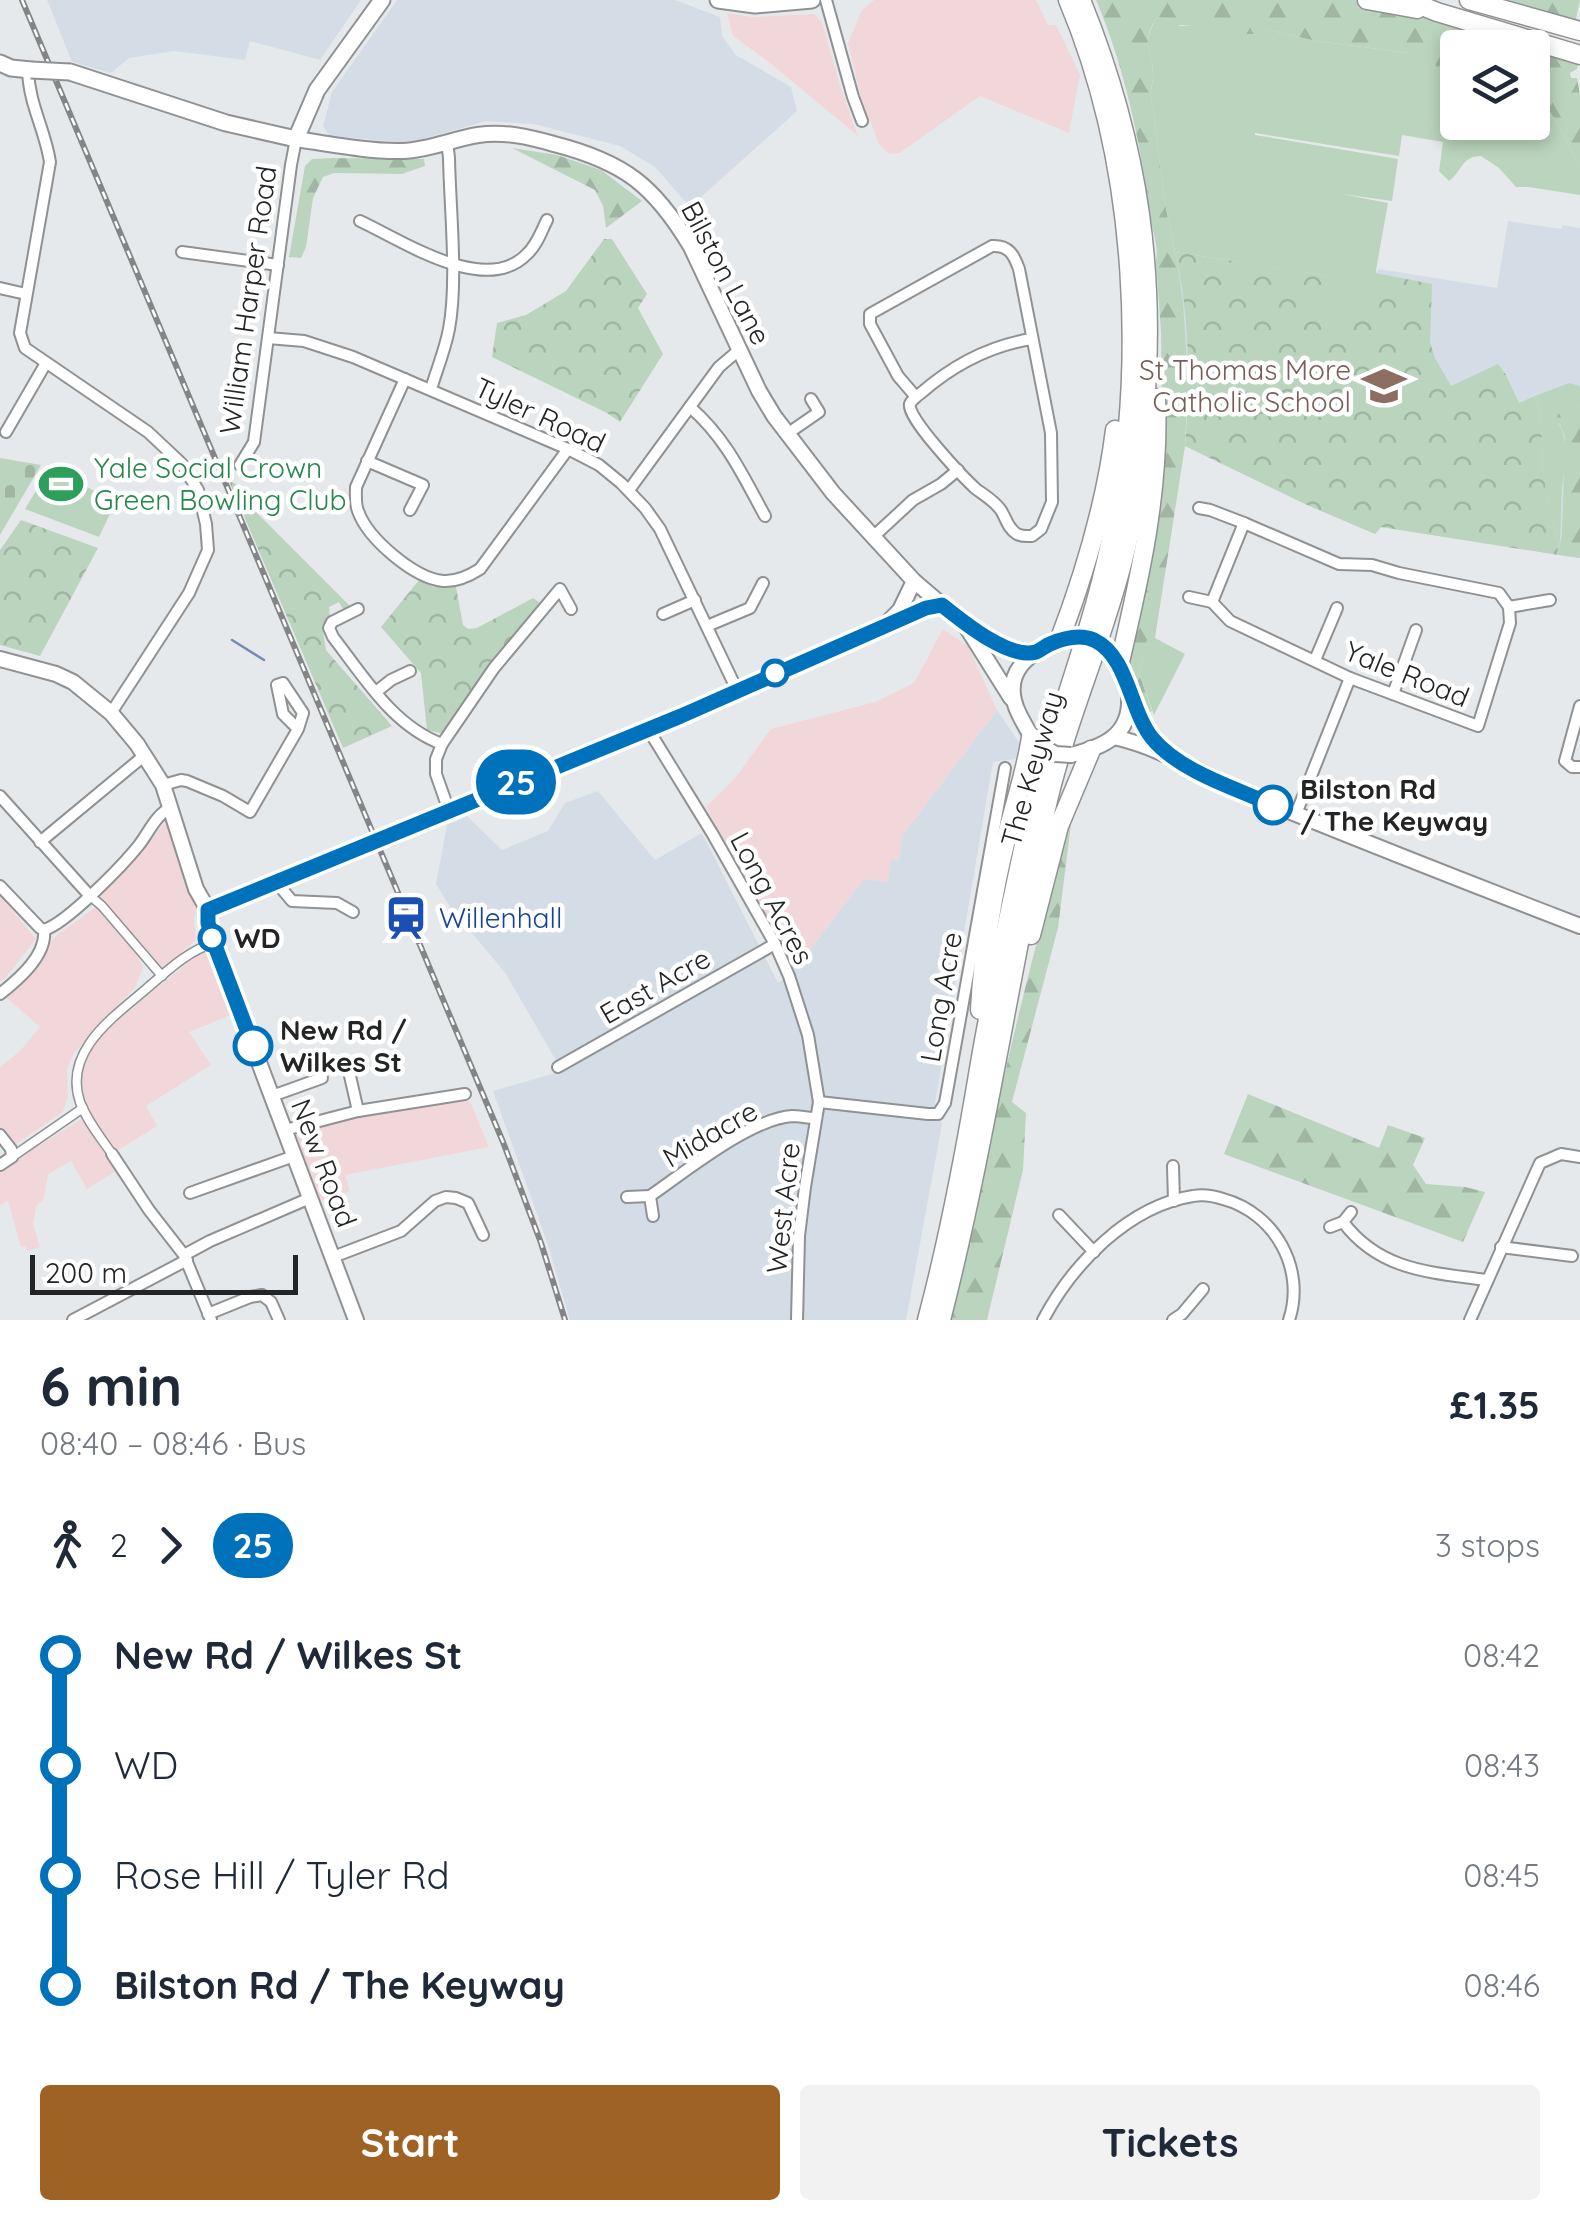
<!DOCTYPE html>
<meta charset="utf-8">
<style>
:root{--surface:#fff;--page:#f2f2f3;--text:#1f2937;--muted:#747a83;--accent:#9e6225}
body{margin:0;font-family:Quicksand,sans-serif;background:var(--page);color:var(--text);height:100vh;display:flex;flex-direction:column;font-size:38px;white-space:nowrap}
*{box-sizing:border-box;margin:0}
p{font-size:32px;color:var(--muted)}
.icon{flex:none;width:55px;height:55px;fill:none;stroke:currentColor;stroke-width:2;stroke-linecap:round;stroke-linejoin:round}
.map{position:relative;height:1320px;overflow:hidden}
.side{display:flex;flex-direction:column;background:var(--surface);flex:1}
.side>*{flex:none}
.badge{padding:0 20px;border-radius:32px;font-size:35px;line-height:65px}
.controls{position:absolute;left:1440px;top:30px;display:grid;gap:20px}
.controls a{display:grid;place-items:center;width:110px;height:110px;border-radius:10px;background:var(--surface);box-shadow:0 5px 15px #0003;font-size:50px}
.scale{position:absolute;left:30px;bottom:25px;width:268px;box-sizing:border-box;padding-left:10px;border:5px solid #232425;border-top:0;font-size:28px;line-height:35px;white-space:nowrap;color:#232425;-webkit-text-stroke:8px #fff;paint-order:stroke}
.map>.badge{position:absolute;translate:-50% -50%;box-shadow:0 0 0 5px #fff}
.legs{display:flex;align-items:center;gap:15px;height:110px;padding:0 40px;font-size:32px}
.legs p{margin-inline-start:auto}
.overview{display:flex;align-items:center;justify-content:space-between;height:170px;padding:0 40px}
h1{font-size:55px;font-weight:700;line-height:75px}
.button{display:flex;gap:20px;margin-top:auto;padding:20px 40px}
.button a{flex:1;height:115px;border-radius:10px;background:var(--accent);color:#fff;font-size:40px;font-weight:700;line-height:115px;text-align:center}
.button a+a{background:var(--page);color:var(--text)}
ul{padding:0 40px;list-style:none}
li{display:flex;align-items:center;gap:35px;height:110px;font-size:38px}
li i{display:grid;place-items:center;width:15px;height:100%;margin:0 12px;background:currentColor}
li i::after{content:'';width:25px;height:25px;margin:-12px;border:8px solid;border-radius:50%;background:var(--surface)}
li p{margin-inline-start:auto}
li:first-child i{background:linear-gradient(#0000 50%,currentColor 0)}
li:last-child i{background:linear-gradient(currentColor 50%,#0000 0)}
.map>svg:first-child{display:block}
.commercial{fill:#f2d7da}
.built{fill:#d4dde5}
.grass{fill:#bbd4bd}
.forest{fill:url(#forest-firs)}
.cemetery{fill:url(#cemetery-stones)}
.park{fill:url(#park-crowns)}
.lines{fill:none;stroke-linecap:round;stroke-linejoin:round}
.stream{stroke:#748bb5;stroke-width:2.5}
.pedestrian-casing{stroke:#8f9193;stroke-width:11}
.minor-casing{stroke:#8f9193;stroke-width:14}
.secondary-casing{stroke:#8f9193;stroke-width:18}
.primary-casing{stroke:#8f9193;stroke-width:19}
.trunk-casing{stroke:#8f9193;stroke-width:21}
.pedestrian{stroke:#fff;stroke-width:8}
.minor{stroke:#fff;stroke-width:10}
.secondary{stroke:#fff;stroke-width:14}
.primary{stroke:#fff;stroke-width:15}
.trunk{stroke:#fff;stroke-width:18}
.rail-casing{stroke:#838586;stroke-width:6}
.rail{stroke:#fff;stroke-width:2.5;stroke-dasharray:8;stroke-linecap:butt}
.secondary-bridge-casing{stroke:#8f9193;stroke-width:18;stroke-linecap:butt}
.primary-bridge-casing{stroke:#8f9193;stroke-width:19;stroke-linecap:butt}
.secondary-bridge{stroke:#fff;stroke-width:14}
.primary-bridge{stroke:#fff;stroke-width:15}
.line-1-casing{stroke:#fff;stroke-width:22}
.line-1{stroke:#0072bc;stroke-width:15}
.stop-1-dot{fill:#fff;stroke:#0072bc;stroke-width:5}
.labels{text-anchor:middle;stroke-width:9;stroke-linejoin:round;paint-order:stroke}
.street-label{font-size:28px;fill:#232425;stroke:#fff}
.education-label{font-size:28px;fill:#785e54;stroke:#fff;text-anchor:end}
.leisure-label{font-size:28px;fill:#27864d;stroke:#fff;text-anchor:start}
.stop-label{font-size:28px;font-weight:bold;fill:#232425;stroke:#fff;text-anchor:start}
.transit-label{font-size:28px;fill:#164399;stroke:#fff;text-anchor:start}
</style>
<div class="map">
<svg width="1580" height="1320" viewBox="0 0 1580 1320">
<defs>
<pattern id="forest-firs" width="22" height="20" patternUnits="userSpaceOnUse" patternTransform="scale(2.5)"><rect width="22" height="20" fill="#bbd4bd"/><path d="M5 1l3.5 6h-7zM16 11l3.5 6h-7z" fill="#a0b6a2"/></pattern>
<pattern id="cemetery-stones" width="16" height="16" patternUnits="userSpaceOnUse" patternTransform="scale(2.5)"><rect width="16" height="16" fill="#bbd4bd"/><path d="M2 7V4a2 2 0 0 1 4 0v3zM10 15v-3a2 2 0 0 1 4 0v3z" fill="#a0b6a2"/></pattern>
<pattern id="park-crowns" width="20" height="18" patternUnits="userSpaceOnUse" patternTransform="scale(2.5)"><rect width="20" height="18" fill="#bbd4bd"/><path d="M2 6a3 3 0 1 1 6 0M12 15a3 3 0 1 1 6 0" fill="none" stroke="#a0b6a2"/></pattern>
</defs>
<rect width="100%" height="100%" fill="#e6e9eb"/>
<!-- commercial -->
<g class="commercial">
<path d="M874 0H1036L1048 25H1056L1080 75 1069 133 980 96 900 153 889 154 879 144 861 98 848 43 862 10Z"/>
<path d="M727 13 752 17 814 14 822 22 840 86 858 136 770 63 733 36Z"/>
<path d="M943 629 968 646 997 710 903 835 899 861 888 882 864 879 794 971 785 949 706 807 735 778 771 729 875 702 914 683Z"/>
<path d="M167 819 170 820 197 907 194 919 196 940 162 969 101 900 102 893 142 853Z"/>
<path d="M0 896 36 939 7 976 0 982Z"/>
<path d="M96 907 135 952 143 967 136 986 74 1053 67 1069 68 1096 63 1112 13 1146 0 1128V1067L19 1052 40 1027 6 997 56 936Z"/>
<path d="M204 949 213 955 236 1013 189 1032 211 1065 146 1106 157 1126 117 1151 97 1125 86 1104 81 1081 85 1060 103 1033Z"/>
<path d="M470 1101 489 1147 345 1175 350 1191 319 1201 295 1135 362 1115Z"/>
<path d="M82 1119 116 1171 87 1189 71 1161 48 1174 44 1198 36 1207 33 1223 40 1247 27 1251 25 1246 21 1247 8 1201 0 1205V1169Z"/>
</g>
<!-- built -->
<g class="built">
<path d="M47 0H361L320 60 250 41 245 60 174 51 129 58 111 73 72 62Z"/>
<path d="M397 0H675L720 17 722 36 736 55 791 87 797 111 690 207 655 167 620 146 534 124 486 121 409 143 329 136 323 126 332 92Z"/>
<path d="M1508 221 1561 229 1563 225 1580 228V558L1381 527 1375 534 1305 504 1185 446 1187 413 1183 302 1175 252 1367 319 1375 273 1379 269 1497 288Z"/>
<path d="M997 710 1020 744 1015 759 993 762 935 1103 942 1124 906 1320H570L547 1242 493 1091 562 1071 506 974 449 905 436 884 447 825 467 816 502 850 548 831 565 803 598 791 655 860 702 833 778 983 794 971 864 879 888 882 891 860 899 861 903 835Z"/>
</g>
<!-- grass -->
<g class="grass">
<path d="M1157 17 1169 19 1180 26 1193 25 1200 29 1240 34 1269 30 1316 41 1409 53 1424 58 1435 66 1457 57 1458 122H1532L1533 86 1554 118 1580 166V195L1528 187H1516L1499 168 1481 156C1461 156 1462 172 1449 181L1439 171 1443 142 1402 135 1399 156 1255 133V135L1398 159 1392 201 1342 194 1388 203 1367 320 1322 312 1328 276 1175 252 1165 204 1153 107C1148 91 1153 88 1153 74 1153 47 1139 48 1157 17Z"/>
<path d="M1569 383 1580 386V408L1574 404 1559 424C1570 444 1564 468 1562 489 1560 511 1562 533 1558 555 1558 530 1548 508 1545 484 1540 454 1545 425 1535 396Z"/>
<path d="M51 466 115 503 99 537 25 509Z"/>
<path d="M1149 629 1155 638 1185 654 1154 715 1139 673Z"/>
</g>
<!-- forest -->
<g class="forest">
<path d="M1096 0H1355L1472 31 1521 47 1458 48 1457 57 1447 60 1438 67 1409 53 1316 41 1269 30 1256 34H1204L1193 25H1174L1169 19 1157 17C1139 45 1153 48 1153 74 1153 88 1148 91 1153 107L1165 204 1177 261 1183 302 1188 378 1185 446 1155 638 1149 631 1139 673 1152 711 1146 715C1139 697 1132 679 1128 661L1162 411 1161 333 1156 261C1159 246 1152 230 1150 215 1140 141 1125 68 1096 0Z"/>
<path d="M1485 0H1580L1576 19Z"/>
<path d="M1533 51 1578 65 1577 69 1570 73 1571 78H1577L1580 95V166L1554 118 1533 86Z"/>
<path d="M512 148 557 155 601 170 642 201 606 228 603 206 595 190Z"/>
<path d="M333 158 424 159 425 166 402 174 334 173 323 177 313 198 306 247 301 258 289 257 305 166 312 159Z"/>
<path d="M1574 404 1580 408V558L1558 555 1562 533 1565 437 1557 417 1561 409Z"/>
<path d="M1072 816 1058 928 1012 1102 1026 1113 1023 1170 987 1320H951C987 1151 1022 982 1072 816Z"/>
<path d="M1248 1094 1379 1148 1388 1125 1425 1138 1413 1165 1426 1184 1465 1187 1485 1192 1463 1242 1224 1154Z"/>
</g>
<!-- cemetery -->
<path class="cemetery" d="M0 458 41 465 0 535Z"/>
<!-- park -->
<g class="park">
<path d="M604 239H612L647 294 638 308 663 354 620 422 607 413 492 357 497 323 526 315 566 291Z"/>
<path d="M1175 252 1329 276 1323 312 1366 319 1375 273 1432 284 1430 342 1435 358 1451 386 1498 364 1506 375 1519 403 1535 396C1545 425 1540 454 1545 484 1548 508 1558 530 1558 555L1381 527 1375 534 1305 504 1185 446C1190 382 1190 315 1175 252Z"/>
<path d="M229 481 240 486 250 506 352 608 344 611 339 602 329 607 330 617 322 626 326 650 392 726 343 748Z"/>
<path d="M21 520 98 548 40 656 0 645V550Z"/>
<path d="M419 580 434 587H456L463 625 468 629 477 628 533 598 543 605 447 731 440 733 427 730 421 673 381 627Z"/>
</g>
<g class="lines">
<!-- stream -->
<path class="stream" d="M232 640 264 660"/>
<!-- pedestrian casing -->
<g class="pedestrian-casing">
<g id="pedestrian">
<path d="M89 895 102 906 162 976"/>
<path d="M112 1154C101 1138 87 1121 80 1102 63 1052 112 1018 145 990 166 972 187 951 214 943"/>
<path d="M12 1157 83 1108"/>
</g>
</g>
<!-- minor casing -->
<g class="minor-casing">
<g id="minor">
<path d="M826 0 853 97 862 121"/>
<path d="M28 70C29 105 45 129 50 162L20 333 25 348 148 432 181 463 198 490 206 524 208 550 189 593 111 713"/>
<path d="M360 221C403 241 486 297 527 254 537 245 541 232 547 220"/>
<path d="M182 252 278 265"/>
<path d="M0 288 26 294"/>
<path d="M268 338 304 341 353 357 568 449 599 465 621 483 645 508 660 529 737 690"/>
<path d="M405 379 356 487C356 495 355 504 358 511 368 539 414 578 443 581 457 582 469 576 480 569L568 449"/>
<path d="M431 389C437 369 445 350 449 329 458 280 450 210 449 158L447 141"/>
<path d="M916 397 898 376 870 324V314L992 246C1009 245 1014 255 1019 269L1051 433 1052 502 1041 529 1032 536C1026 536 1023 537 1017 534 1007 528 1006 517 1000 509 993 500 984 495 976 489 964 478 905 416 910 404 911 401 918 395 921 393 953 365 989 346 1031 339"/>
<path d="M690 407C726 438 743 476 765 516"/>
<path d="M6 432 46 363"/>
<path d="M787 434 819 412 811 399"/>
<path d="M367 461 423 485 410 510"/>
<path d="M240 465 254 442 291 165 296 139"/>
<path d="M629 490 719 367 739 350"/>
<path d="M1199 508 1210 510 1244 523"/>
<path d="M1244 523 1339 564 1372 565 1399 573 1499 593 1509 607 1510 623 1478 726 1350 678 1230 621 1212 602Z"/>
<path d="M873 537 913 500 941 484 958 470"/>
<path d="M1189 597 1212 602"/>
<path d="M1509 607 1550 600"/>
<path d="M358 609 332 622 329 628 333 637C364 677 393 726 442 744"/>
<path d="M663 614 695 600"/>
<path d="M707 626 750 608 763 583"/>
<path d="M1315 660 1337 608"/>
<path d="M376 692 391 680 410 671"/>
<path d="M1393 694 1416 630"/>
<path d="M1580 706 1565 761 1572 767H1580"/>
<path d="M648 729 712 833 775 944 789 976 808 1035 819 1102 805 1187 799 1236 797 1320"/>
<path d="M163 785 181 780 187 781 223 796 250 812 298 729 283 714 277 685 283 683 303 713 298 729"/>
<path d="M0 796 89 895"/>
<path d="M449 811 436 774V759L442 744 494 668 560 589 571 609"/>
<path d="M1296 814 1350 678"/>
<path d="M40 842 145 755"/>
<path d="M276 882 292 901 337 903 353 912"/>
<path d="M0 886 40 928 44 930"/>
<path d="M44 930C67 923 123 865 139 845 149 832 156 815 170 808"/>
<path d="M0 994C19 979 47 955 44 930"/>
<path d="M558 1067 775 944"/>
<path d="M350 1076 358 1111"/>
<path d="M272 1096 322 1078"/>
<path d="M819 1102 928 1114H938L945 1103 1005 768"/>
<path d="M285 1130 358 1111 465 1094"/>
<path d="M0 1135 11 1149 12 1157 0 1165"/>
<path d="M112 1154 149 1210 184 1255 211 1320"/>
<path d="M1173 1166 1174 1201"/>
<path d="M190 1193 294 1156"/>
<path d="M627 1197 650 1196"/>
<path d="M1059 1215 1094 1252"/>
<path d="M653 1216 650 1196C685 1172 750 1119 792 1116 799 1116 808 1118 815 1118"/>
<path d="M1343 1222C1380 1271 1430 1272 1486 1280"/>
<path d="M1330 1227 1343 1222 1351 1212"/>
<path d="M1501 1247 1572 1256"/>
<path d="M184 1255 210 1241 310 1198"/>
<path d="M333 1257 401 1231 435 1201 446 1197 456 1198 468 1203 483 1235"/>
<path d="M208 1314 250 1297 262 1295 271 1302 279 1320"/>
<path d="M73 1320 187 1260"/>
<path d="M1043 1320C1072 1265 1128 1206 1193 1196 1203 1194 1214 1196 1223 1199 1275 1213 1306 1269 1289 1320"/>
<path d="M1173 1320 1182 1314 1203 1289"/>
<path d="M1470 1320 1540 1163 1561 1154 1580 1157"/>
</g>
</g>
<!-- secondary casing -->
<g class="secondary-casing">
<g id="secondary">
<path d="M296 139C329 144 370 152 403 151 429 150 453 139 478 135 504 131 530 137 554 144 624 162 654 185 691 247L759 391 774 416 833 493 914 581 962 622 1012 650 1035 652"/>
<path d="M888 622 900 610 914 581"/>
<path d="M967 628 1011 698"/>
<path d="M0 659 56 674 73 682 111 713 137 744 163 785 196 889 208 910"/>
<path d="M1116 661 1144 726 1165 751"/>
<path d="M1114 737C1164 748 1208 778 1254 797 1362 841 1471 884 1580 926"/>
<path d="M1036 742C1029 734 1024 724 1019 714 999 673 1029 650 1066 639"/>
<path d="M1071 755C1104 747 1131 735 1129 697"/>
<path d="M391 837 519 780 681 715 926 608 942 605"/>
<path d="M208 910V923L214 943 356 1320"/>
<path d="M208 910 355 850"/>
</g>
</g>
<!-- primary casing -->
<g class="primary-casing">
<g id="primary">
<path d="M718 0 755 5 812 0"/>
<path d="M0 63 11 68 31 70"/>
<path d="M70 72 226 123 296 139 317 90 382 0"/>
</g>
</g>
<!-- trunk casing -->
<g class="trunk-casing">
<g id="trunk">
<path d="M1367 0 1417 9"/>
<path d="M1407 0 1437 12 1580 55"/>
<path d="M1469 0 1580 31"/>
<path d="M1059 641C1085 573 1106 503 1115 430"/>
<path d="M1119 666C1140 577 1160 490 1156 398"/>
<path d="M1031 935 1059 826 1091 750"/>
<path d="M980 1010C983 952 993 891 1007 835 1015 802 1026 771 1031 737"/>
<path d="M927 1320C949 1238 965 1153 979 1069 991 997 1007 925 1022 854 1044 750 1086 653 1109 549 1148 374 1138 166 1068 0"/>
<path d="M941 1320C984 1152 1009 979 1046 809 1065 723 1103 642 1124 556 1134 517 1138 477 1142 437 1159 281 1140 145 1081 0"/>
</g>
</g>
<!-- pedestrian -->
<use href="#pedestrian" class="pedestrian"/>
<!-- minor -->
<use href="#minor" class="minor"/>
<!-- secondary -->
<use href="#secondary" class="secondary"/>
<!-- primary -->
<use href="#primary" class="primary"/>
<!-- trunk -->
<use href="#trunk" class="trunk"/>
<!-- rail casing -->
<g class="rail-casing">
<path id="rail" d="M22 0 503 1142 541 1243 565 1320"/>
</g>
<!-- rail -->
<use href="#rail" class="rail"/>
<!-- secondary-bridge casing -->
<g class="secondary-bridge-casing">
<g id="secondary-bridge">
<path d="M1078 636 1089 638 1107 648"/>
<path d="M1040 746 1056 754 1071 755"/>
<path d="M355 850 391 837"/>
</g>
</g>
<!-- primary-bridge casing -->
<g class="primary-bridge-casing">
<path id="primary-bridge" d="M31 70 70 72"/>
</g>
<!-- secondary-bridge -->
<use href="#secondary-bridge" class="secondary-bridge"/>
<!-- primary-bridge -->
<use href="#primary-bridge" class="primary-bridge"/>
</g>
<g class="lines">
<!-- line-1 casing -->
<g class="line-1-casing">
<path id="line-1" d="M253 1046 214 943 208 923V910L681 716 926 608 942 605C962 621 1009 660 1036 652 1041 650 1045 646 1050 644 1064 638 1080 634 1094 640 1128 656 1130 711 1152 738 1179 771 1234 788 1273 805"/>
</g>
<!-- line-1 -->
<use href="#line-1" class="line-1"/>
</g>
<!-- icons -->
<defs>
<g id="school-bare" transform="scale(3.45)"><path d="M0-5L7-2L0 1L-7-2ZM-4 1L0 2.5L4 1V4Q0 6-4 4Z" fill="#8d6e63" stroke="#fff" stroke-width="2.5" paint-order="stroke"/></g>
<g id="stadium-bare" transform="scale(3.45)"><path d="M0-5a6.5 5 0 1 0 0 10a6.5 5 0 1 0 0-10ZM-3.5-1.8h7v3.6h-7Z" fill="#2e9e5b" stroke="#fff" stroke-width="2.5" paint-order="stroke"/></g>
<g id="station-bare" transform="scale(3.45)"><path d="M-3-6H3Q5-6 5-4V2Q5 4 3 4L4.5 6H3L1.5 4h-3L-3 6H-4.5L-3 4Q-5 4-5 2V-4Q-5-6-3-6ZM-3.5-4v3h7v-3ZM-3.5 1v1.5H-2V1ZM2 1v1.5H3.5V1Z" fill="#1a4fb4" stroke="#fff" stroke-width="2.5" paint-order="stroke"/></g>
</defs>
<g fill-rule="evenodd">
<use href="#school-bare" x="1384" y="386"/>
<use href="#stadium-bare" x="61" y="484"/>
<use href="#station-bare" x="406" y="918"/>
</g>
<!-- markers -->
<g class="stop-1-dot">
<circle cx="775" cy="673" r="12"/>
<circle cx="1273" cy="805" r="18"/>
<circle cx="212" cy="938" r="12"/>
<circle cx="253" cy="1046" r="18"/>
</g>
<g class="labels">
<!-- street labels -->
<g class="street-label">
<text transform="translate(726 273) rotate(62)" y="10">Bilston Lane</text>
<text transform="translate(248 300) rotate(-82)" y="10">William Harper Road</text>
<text transform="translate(540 415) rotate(25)" y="10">Tyler Road</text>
<text transform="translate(1407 674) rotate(22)" y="10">Yale Road</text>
<text transform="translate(1032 769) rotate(-74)" y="10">The Keyway</text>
<text transform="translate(772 898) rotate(62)" y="10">Long Acres</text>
<text transform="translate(655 986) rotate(-30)" y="10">East Acre</text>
<text transform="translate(941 997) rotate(-80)" y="10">Long Acre</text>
<text transform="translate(710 1134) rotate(-30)" y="10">Midacre</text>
<text transform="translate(324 1163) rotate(69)" y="10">New Road</text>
<text transform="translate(783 1208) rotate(-84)" y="10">West Acre</text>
</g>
<!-- education labels -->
<g class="education-label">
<text x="1351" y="380">St Thomas More<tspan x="1351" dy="32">Catholic School</tspan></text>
</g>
<!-- leisure labels -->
<g class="leisure-label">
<text x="94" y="478">Yale Social Crown<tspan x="94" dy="32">Green Bowling Club</tspan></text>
</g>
<!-- stop labels -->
<g class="stop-label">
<text x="1300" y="799">Bilston Rd<tspan x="1300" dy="32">/ The Keyway</tspan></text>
<text x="234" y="948">WD</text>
<text x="280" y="1040">New Rd /<tspan x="280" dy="32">Wilkes St</tspan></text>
</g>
<!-- transit labels -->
<g class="transit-label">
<text x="439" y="928">Willenhall</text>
</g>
</g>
</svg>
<div class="controls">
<a><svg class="icon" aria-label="layers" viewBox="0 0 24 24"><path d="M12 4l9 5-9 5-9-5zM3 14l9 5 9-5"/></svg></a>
</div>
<div class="scale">200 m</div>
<b class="badge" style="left:516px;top:782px;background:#0072bc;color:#fff">25</b>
</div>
<section class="side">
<div class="overview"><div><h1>6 min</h1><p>08:40 – 08:46 · Bus</p></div><b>£1.35</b></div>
<div class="legs"><svg class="icon" aria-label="walk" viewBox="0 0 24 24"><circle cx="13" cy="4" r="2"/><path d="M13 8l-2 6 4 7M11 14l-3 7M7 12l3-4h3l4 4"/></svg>2<svg class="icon" aria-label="forward" viewBox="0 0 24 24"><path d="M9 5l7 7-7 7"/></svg><b class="badge" style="background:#0072bc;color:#fff">25</b><p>3 stops</p></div>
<ul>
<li><i style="color:#0072bc"></i><b>New Rd / Wilkes St</b><p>08:42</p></li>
<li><i style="color:#0072bc"></i><span>WD</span><p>08:43</p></li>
<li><i style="color:#0072bc"></i><span>Rose Hill / Tyler Rd</span><p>08:45</p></li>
<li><i style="color:#0072bc"></i><b>Bilston Rd / The Keyway</b><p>08:46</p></li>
</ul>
<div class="button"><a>Start</a><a>Tickets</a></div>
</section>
